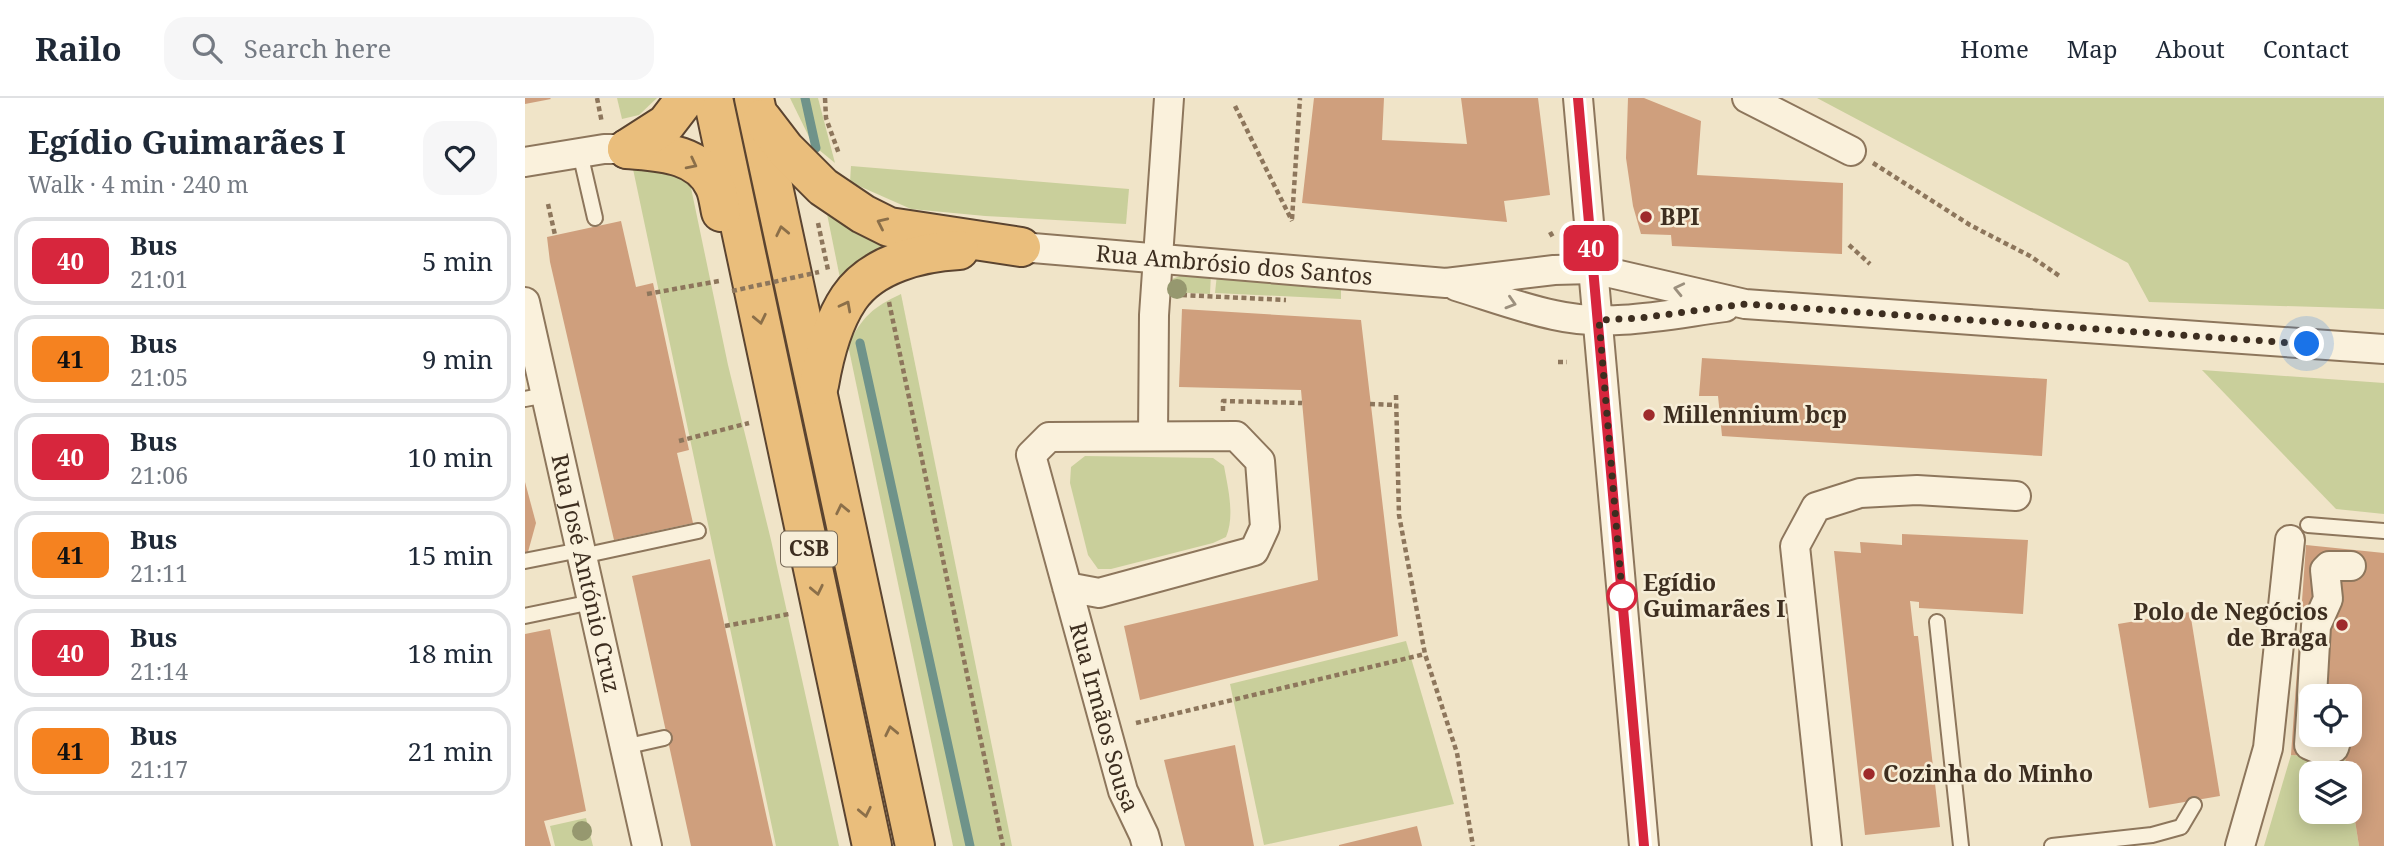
<!DOCTYPE html>
<meta charset="utf-8">
<style>
:root{--surface:#fff;--page:#f6f6f7;--text:#1f2937;--muted:#747a83;--line:#e0e1e3}
body{margin:0;font-family:"Noto Serif",serif;background:var(--page);color:var(--text);height:100vh;display:flex;flex-direction:column;font-size:26px;white-space:nowrap}
*{box-sizing:border-box;margin:0}
p{font-size:23px;color:var(--muted)}
.icon{flex:none;width:38px;height:38px;fill:none;stroke:currentColor;stroke-width:2;stroke-linecap:round;stroke-linejoin:round}
.map{position:relative;flex:1;overflow:hidden}
.details{display:flex;flex-direction:column;background:var(--surface);width:525px}
.details>*{flex:none}
.badge{padding:0 14px;border-radius:10px;font-size:24px;line-height:46px}
.fabs{position:absolute;left:1774px;top:586px;display:grid;gap:14px}
.fabs a{display:grid;place-items:center;width:63px;height:63px;border-radius:14px;background:var(--surface);box-shadow:0 4px 18px #0003;font-size:35px}
.you{position:absolute;width:35px;height:35px;margin:-18px;border:5px solid #fff;border-radius:50%;background:#1a73e8;box-shadow:0 0 0 10px #1a73e833}
.map>.badge{position:absolute;translate:-50% -50%;box-shadow:0 0 0 4px #fff}
.round{display:grid;place-items:center;flex:none;width:74px;height:74px;border-radius:21px;background:var(--page)}
.overview{display:flex;align-items:center;justify-content:space-between;height:119px;padding:0 28px}
h1{font-size:33px;font-weight:700;line-height:52px}
ul{padding:0;list-style:none}
li{display:flex;align-items:center;gap:21px;height:88px;margin:0 14px 10px;padding:0 14px;border:4px solid var(--line);border-radius:21px}
li div{flex:1}
li b{display:block;font-size:26px}
li em{font-style:normal}
li .badge{min-width:77px;font-weight:700;text-align:center}
header{display:flex;align-items:center;gap:42px;box-sizing:border-box;height:98px;padding:0 35px;background:var(--surface);border-bottom:2px solid var(--line)}
header strong{font-size:33px}
nav{display:flex;gap:38px;margin-inline-start:auto;font-size:24px}
.search{width:490px;height:63px;background:var(--page);display:flex;align-items:center;gap:18px;box-sizing:border-box;padding:0 24px;border-radius:21px;color:var(--muted);font-size:26px}
main{display:flex;flex:1;min-height:0}
.map>svg:first-child{display:block}
.green{fill:#c9cf9b}
.lines{fill:none;stroke-linecap:round;stroke-linejoin:round}
.stream{stroke:#6f938a;stroke-width:9}
.building{fill:#cf9f7d;fill-rule:evenodd}
.service-casing{stroke:#8d765c;stroke-width:18}
.minor-casing{stroke:#8d765c;stroke-width:32}
.trunk-casing{stroke:#5b4430;stroke-width:42}
.path{stroke:#8d765c;stroke-width:4.5;stroke-dasharray:5 3.5;stroke-linecap:butt}
.service{stroke:#faf1dc;stroke-width:14}
.minor{stroke:#faf1dc;stroke-width:28}
.trunk{stroke:#eabe7c;stroke-width:38}
.path-bridge{stroke:#8d765c;stroke-width:4.5;stroke-dasharray:5 3.5;stroke-linecap:butt}
.tree{fill:#96986f}
.oneway{stroke:#8b6f49}
.oneway2{stroke:#9c907e}
.line-casing{stroke:#fff;stroke-width:16}
.line{stroke:#d7263d;stroke-width:10}
.walk{stroke:#3d2e20;stroke-width:7;stroke-dasharray:0 12.6}
.poi-dot{fill:#9e2a2b;stroke:#f7eed8;stroke-width:2.5}
.stop-dot{fill:#fff;stroke:#d7263d;stroke-width:3.5}
.labels{text-anchor:middle;stroke-width:5;stroke-linejoin:round;paint-order:stroke}
.shield{fill:#f7eed8;stroke:#756857;stroke-width:2}
.shield-label{font-size:21px;font-weight:bold;fill:#3d2e20}
.poi-label{font-size:23px;font-weight:bold;fill:#3d2e20;stroke:#f7eed8;text-anchor:start}
.street-label{font-size:23px;fill:#3d2e20;stroke:#f7eed8}
.stop-label{font-size:23px;font-weight:bold;fill:#3d2e20;stroke:#f7eed8;text-anchor:start}
</style>
<header>
<strong>Railo</strong>
<div class="search"><svg class="icon" aria-label="search" viewBox="0 0 24 24"><circle cx="10" cy="10" r="6"/><path d="M15 15l6 6"/></svg>Search here</div>
<nav><a>Home</a><a>Map</a><a>About</a><a>Contact</a></nav>
</header>
<main>
<section class="details">
<div class="overview"><div><h1>Egídio Guimarães I</h1><p>Walk · 4 min · 240 m</p></div><a class="round"><svg class="icon" aria-label="heart" viewBox="0 0 24 24"><path d="M12 20l-8-8c-3-5 5-10 8-4 3-6 11-1 8 4z"/></svg></a></div>
<ul>
<li><span class="badge" style="background:#d7263d;color:#fff">40</span><div><b>Bus</b><p>21:01</p></div><em>5 min</em></li>
<li><span class="badge" style="background:#f58220;color:#111">41</span><div><b>Bus</b><p>21:05</p></div><em>9 min</em></li>
<li><span class="badge" style="background:#d7263d;color:#fff">40</span><div><b>Bus</b><p>21:06</p></div><em>10 min</em></li>
<li><span class="badge" style="background:#f58220;color:#111">41</span><div><b>Bus</b><p>21:11</p></div><em>15 min</em></li>
<li><span class="badge" style="background:#d7263d;color:#fff">40</span><div><b>Bus</b><p>21:14</p></div><em>18 min</em></li>
<li><span class="badge" style="background:#f58220;color:#111">41</span><div><b>Bus</b><p>21:17</p></div><em>21 min</em></li>
</ul>
</section>
<div class="map">
<svg width="1859" height="748" viewBox="0 0 1859 748">
<rect width="100%" height="100%" fill="#f0e4c8"/>
<!-- green -->
<g class="green">
<path d="M92 0H132L114 17 97 21Z"/>
<path d="M265 0H293L310 65 288 47Z"/>
<path d="M1292 0H1859V211L1624 204 1603 165Z"/>
<path d="M326 68 604 91 601 126 460 118 386 111 325 84Z"/>
<path d="M140 70 165 85 203 267 246 442 314 748H251L108 71Z"/>
<path d="M299 101 390 141 317 190Z"/>
<path d="M665 174 686 175 685 196 646 194 647 181Z"/>
<path d="M692 176 816 182V201L690 195Z"/>
<path d="M376 196 487 748H428L323 247C337 219 348 209 376 196Z"/>
<path d="M1677 272 1859 285V416L1811 411Z"/>
<path d="M560 358 688 360 699 368C703 390 710 418 701 439L688 445 586 471H573L563 457 545 385 546 369Z"/>
<path d="M881 543 929 706 739 747 705 586Z"/>
<path d="M1766 657 1820 660 1823 675 1787 676V714H1825V691L1834 748H1739Z"/>
<path d="M61 720 68 748H30L25 728Z"/>
</g>
<g class="lines">
<!-- stream -->
<g class="stream">
<path d="M280 0 291 50"/>
<path d="M335 245 445 748"/>
</g>
</g>
<!-- building -->
<g class="building">
<path d="M0 0H25L26 1 0 6Z"/>
<path d="M789 0H859L857 42 942 46 936 0H1013L1025 97 979 103 982 124 777 105Z"/>
<path d="M1103 0H1119L1176 23 1172 77 1318 85 1317 156 1147 148 1146 137 1116 136 1108 108 1101 60Z"/>
<path d="M96 123 111 189 128 185 164 352 152 355 168 425 89 442 25 164 22 139Z"/>
<path d="M657 211 836 222 873 538 615 602 599 528 793 482 776 292 654 289Z"/>
<path d="M1177 260 1522 281 1517 358 1197 338 1193 298H1174Z"/>
<path d="M0 384 11 425 3 454 0 455Z"/>
<path d="M1377 436 1503 442 1498 516 1394 510V504L1385 503 1389 538H1393L1415 729 1340 737 1309 453 1336 455 1335 444 1377 447Z"/>
<path d="M1781 447 1859 455V748H1834L1825 691V676H1823L1820 660 1766 657ZM1787 598H1825V637H1787Z"/>
<path d="M185 461 248 748H166L107 478Z"/>
<path d="M1665 514 1695 698 1624 710 1593 526Z"/>
<path d="M25 531 61 713 19 723 26 748H0V536Z"/>
<path d="M710 647 729 748H660L639 662Z"/>
<path d="M892 728 897 748H814V747Z"/>
</g>
<g class="lines">
<!-- service casing -->
<g class="service-casing">
<g id="service">
<path d="M55 55 70 120"/>
<path d="M0 301 21 297"/>
<path d="M1783 427 1859 433"/>
<path d="M57 458 173 433"/>
<path d="M0 463 55 452"/>
<path d="M0 518 67 504"/>
<path d="M1412 524 1436 748"/>
<path d="M99 649 139 640"/>
<path d="M1527 748 1627 737 1656 729 1669 707"/>
</g>
</g>
<!-- minor casing -->
<g class="minor-casing">
<g id="minor">
<path d="M1053 0 1119 748"/>
<path d="M1222 0 1326 53"/>
<path d="M0 64 79 51H102"/>
<path id="s1" d="M496 149 921 185 1029 172 1068 171 1220 206 1859 251"/>
<path d="M931 188C964 198 996 210 1029 217 1085 230 1145 216 1200 209"/>
<path id="s2" d="M0 204 122 748"/>
<path d="M628 337 629 217 644 0"/>
<path id="s3" d="M542 489 574 495 729 453 740 429 735 363 711 338 524 339 506 357 598 693 619 737 622 748"/>
<path d="M1787 598 1791 528 1803 501 1800 472 1804 468H1826"/>
<path d="M1787 603 1784 647 1791 650H1809L1813 637"/>
<path d="M1302 748 1270 448 1291 409 1335 395 1392 392 1491 398"/>
<path d="M1715 748 1743 650 1765 442"/>
</g>
</g>
<!-- trunk casing -->
<g class="trunk-casing">
<g id="trunk">
<path d="M188 0 347 748"/>
<path d="M229 0 390 748"/>
<path d="M237 21 260 51 298 89 338 116 364 129 496 149"/>
<path d="M102 51C133 54 173 54 189 87 193 94 194 105 196 114"/>
<path d="M102 51 141 26 161 0"/>
<path d="M294 287C299 258 307 225 324 200 347 166 396 154 434 152"/>
</g>
</g>
<!-- path -->
<g class="path">
<path d="M72 0 77 25"/>
<path d="M300 0 301 20 314 56"/>
<path d="M710 8 767 123"/>
<path d="M1348 65 1445 127 1505 158 1536 179"/>
<path d="M23 106 30 137"/>
<path d="M767 121 775 0"/>
<path d="M293 125 303 172"/>
<path d="M1025 134 1029 141"/>
<path d="M1324 147 1345 166"/>
<path d="M122 196 194 183"/>
<path d="M657 197 761 202"/>
<path d="M364 204 478 748"/>
<path d="M1033 264H1042"/>
<path d="M871 297 874 417 900 556 932 655 948 748"/>
<path d="M845 306 871 307"/>
<path d="M698 313V303L777 305"/>
<path d="M154 343 224 325"/>
<path d="M200 528 264 516"/>
<path d="M611 625 900 556"/>
</g>
<!-- service -->
<use href="#service" class="service"/>
<!-- minor -->
<use href="#minor" class="minor"/>
<!-- trunk -->
<use href="#trunk" class="trunk"/>
<!-- path-bridge -->
<path class="path-bridge" d="M207 193 294 174"/>
</g>
<!-- trees -->
<g class="tree">
<circle cx="652" cy="191" r="10"/>
<circle cx="57" cy="733" r="10"/>
</g>
<!-- one-way arrows -->
<defs><path id="oneway-chevron" d="M-2-3.5L2.5 0L-2 3.5" fill="none" stroke-width="1.6" stroke-linecap="round" stroke-linejoin="round" transform="scale(1.75)"/></defs>
<g class="oneway">
<use href="#oneway-chevron" transform="translate(167 66) rotate(27)"/>
<use href="#oneway-chevron" transform="translate(357 125) rotate(-155)"/>
<use href="#oneway-chevron" transform="translate(257 133) rotate(-102)"/>
<use href="#oneway-chevron" transform="translate(321 208) rotate(-62)"/>
<use href="#oneway-chevron" transform="translate(235 221) rotate(78)"/>
<use href="#oneway-chevron" transform="translate(317 411) rotate(-102)"/>
<use href="#oneway-chevron" transform="translate(292 492) rotate(78)"/>
<use href="#oneway-chevron" transform="translate(366 633) rotate(-102)"/>
<use href="#oneway-chevron" transform="translate(340 714) rotate(78)"/>
</g>
<g class="oneway2">
<use href="#oneway-chevron" transform="translate(1154 191) rotate(-167)"/>
<use href="#oneway-chevron" transform="translate(986 205) rotate(17)"/>
</g>
<g class="lines">
<!-- line casing -->
<g class="line-casing">
<path id="line" d="M1053 0 1119 748"/>
</g>
<!-- line -->
<use href="#line" class="line"/>
<!-- walk -->
<path class="walk" d="M1097 498 1098 507 1074 222 1115 220 1220 206 1782 246"/>
</g>
<!-- markers -->
<g class="poi-dot">
<circle cx="1121" cy="119" r="7"/>
<circle cx="1124" cy="317" r="7"/>
<circle cx="1817" cy="527" r="7"/>
<circle cx="1344" cy="676" r="7"/>
</g>
<circle class="stop-dot" cx="1097" cy="498" r="14"/>
<g class="labels">
<!-- shield labels -->
<rect class="shield" x="256" y="433.5" width="56" height="35" rx="5"/>
<g class="shield-label">
<text x="284" y="458">CSB</text>
</g>
<!-- poi labels -->
<g class="poi-label">
<text x="1135" y="127">BPI</text>
<text x="1138" y="325">Millennium bcp</text>
<text x="1803" y="522" text-anchor="end">Polo de Negócios<tspan x="1803" dy="26">de Braga</tspan></text>
<text x="1358" y="684">Cozinha do Minho</text>
</g>
<!-- street labels -->
<g class="street-label">
<text dy="8" stroke="none"><textPath href="#s1" startOffset="214">Rua Ambrósio dos Santos</textPath></text>
<text dy="8" stroke="none"><textPath href="#s2" startOffset="278">Rua José António Cruz</textPath></text>
<text dy="8" stroke="none"><textPath href="#s3" startOffset="805">Rua Irmãos Sousa</textPath></text>
</g>
<!-- stop labels -->
<g class="stop-label">
<text x="1118" y="493">Egídio<tspan x="1118" dy="26">Guimarães I</tspan></text>
</g>
</g>
</svg>
<div class="fabs">
<a><svg class="icon" aria-label="locate" viewBox="0 0 24 24"><circle cx="12" cy="12" r="6"/><path d="M12 2v4M12 18v4M2 12h4M18 12h4"/></svg></a>
<a><svg class="icon" aria-label="layers" viewBox="0 0 24 24"><path d="M12 4l9 5-9 5-9-5zM3 14l9 5 9-5"/></svg></a>
</div>
<div class="you" style="left:1782px;top:246px"></div>
<b class="badge" style="left:1066px;top:150px;background:#d7263d;color:#fff">40</b>
</div>
</main>
